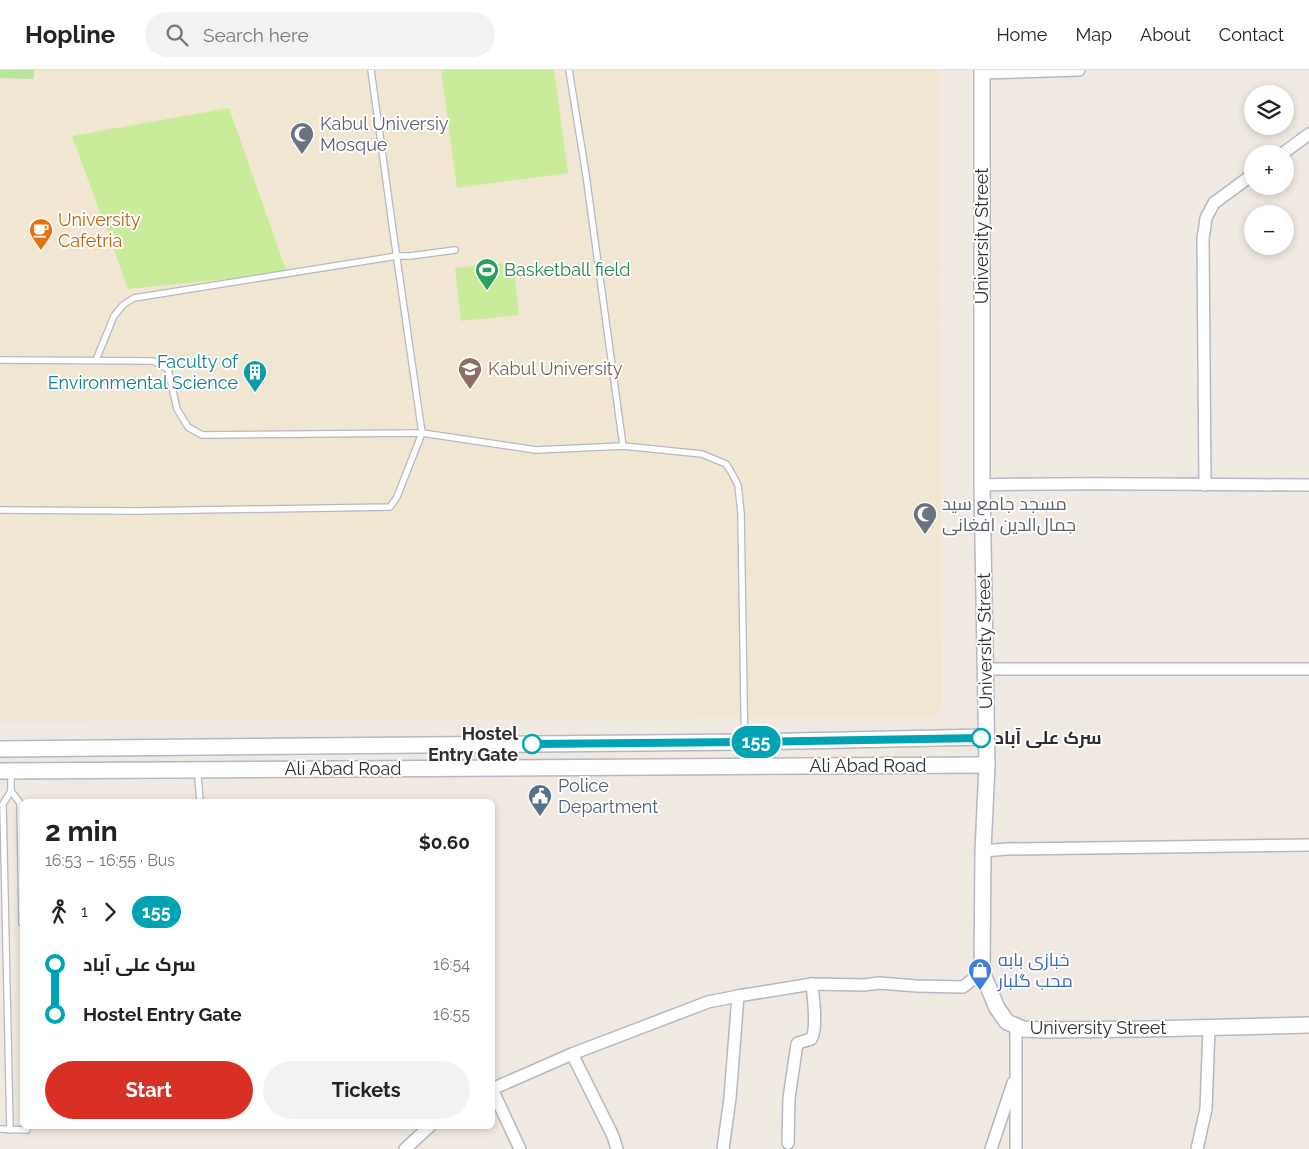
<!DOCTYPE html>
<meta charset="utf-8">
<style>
:root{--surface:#fff;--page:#f2f2f2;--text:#222;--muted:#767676;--line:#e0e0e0;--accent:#d93025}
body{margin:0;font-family:Raleway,Cairo,sans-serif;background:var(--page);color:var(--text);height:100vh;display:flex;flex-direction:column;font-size:19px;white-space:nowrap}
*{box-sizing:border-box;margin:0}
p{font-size:16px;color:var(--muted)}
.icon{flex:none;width:28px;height:28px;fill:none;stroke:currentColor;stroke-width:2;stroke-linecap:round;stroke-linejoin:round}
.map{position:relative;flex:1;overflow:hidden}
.side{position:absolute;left:20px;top:729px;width:475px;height:330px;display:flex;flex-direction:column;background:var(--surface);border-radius:8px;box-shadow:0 2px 8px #0003}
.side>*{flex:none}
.badge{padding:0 10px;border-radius:16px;font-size:18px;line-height:32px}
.fabs{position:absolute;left:1244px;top:15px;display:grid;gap:10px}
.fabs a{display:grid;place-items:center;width:50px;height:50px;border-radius:50%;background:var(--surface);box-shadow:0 2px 8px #0003;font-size:25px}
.map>.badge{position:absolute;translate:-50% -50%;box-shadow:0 0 0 2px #fff}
.legs{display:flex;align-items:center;gap:8px;height:55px;padding:0 25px;font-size:16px}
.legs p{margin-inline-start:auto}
.overview{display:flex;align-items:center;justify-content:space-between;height:85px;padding:0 25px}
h1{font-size:28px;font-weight:700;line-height:38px}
.primary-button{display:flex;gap:10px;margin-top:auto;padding:10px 25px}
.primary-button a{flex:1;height:58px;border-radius:30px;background:var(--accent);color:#fff;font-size:20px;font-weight:700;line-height:58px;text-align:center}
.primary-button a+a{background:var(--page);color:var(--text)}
ul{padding:0 25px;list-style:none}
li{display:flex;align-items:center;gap:18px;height:50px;font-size:19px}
li i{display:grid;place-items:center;width:8px;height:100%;margin:0 6px;background:currentColor}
li i::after{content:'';width:12px;height:12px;margin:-6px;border:4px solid;border-radius:50%;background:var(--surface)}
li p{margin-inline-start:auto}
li:first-child i{background:linear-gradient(#0000 50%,currentColor 0)}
li:last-child i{background:linear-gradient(currentColor 50%,#0000 0)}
header{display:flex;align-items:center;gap:30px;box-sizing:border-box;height:70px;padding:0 25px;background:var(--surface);border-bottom:1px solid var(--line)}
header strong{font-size:24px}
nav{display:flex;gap:28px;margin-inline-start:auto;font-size:18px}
.search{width:350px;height:45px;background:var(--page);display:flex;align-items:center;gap:12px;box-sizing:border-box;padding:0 18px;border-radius:28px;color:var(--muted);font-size:19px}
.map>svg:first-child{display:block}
.education{fill:#f0e6d1}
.grass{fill:#b6e59e}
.pitch{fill:#c9ec9a}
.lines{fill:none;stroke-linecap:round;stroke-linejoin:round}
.service-casing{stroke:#b4b7c1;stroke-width:8}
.minor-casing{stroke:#b4b7c1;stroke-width:14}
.tertiary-casing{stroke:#b4b7c1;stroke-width:18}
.service{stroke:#fff;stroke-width:5.5}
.minor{stroke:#fff;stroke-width:11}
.tertiary{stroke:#fff;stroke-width:15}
.line-1-casing{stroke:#fff;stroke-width:11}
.line-1{stroke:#00a3b4;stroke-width:8}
.stop-1-dot{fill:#fff;stroke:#00a3b4;stroke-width:2.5}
.labels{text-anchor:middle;stroke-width:4;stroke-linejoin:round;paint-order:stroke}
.worship-label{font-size:18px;fill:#5b616d;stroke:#fff;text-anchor:start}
.food-label{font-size:18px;fill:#c56008;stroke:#fff;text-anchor:start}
.street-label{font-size:18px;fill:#2e2e2e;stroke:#fff}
.leisure-label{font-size:18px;fill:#27864d;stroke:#fff;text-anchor:start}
.culture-label{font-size:18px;fill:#0d838f;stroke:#fff;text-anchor:end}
.education-label{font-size:18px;fill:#785e54;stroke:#fff;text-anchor:start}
.stop-label{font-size:18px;font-weight:bold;fill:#2e2e2e;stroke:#fff;text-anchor:end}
.service-label{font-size:18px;fill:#4e5e75;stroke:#fff;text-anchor:start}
.shop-label{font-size:18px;fill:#366cbe;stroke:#fff;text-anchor:start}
</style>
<header>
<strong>Hopline</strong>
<div class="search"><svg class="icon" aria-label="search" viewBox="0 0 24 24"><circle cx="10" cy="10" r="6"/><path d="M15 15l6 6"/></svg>Search here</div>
<nav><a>Home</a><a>Map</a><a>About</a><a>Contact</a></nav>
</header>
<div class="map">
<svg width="1309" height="1079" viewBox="0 0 1309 1079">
<rect width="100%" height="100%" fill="#efe9e1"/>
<!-- education -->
<path class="education" d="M0 0H939L942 639 935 647 0 652Z"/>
<!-- grass -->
<path class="grass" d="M0 0H34V9L0 8Z"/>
<!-- pitch -->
<g class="pitch">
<path d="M441 0H554L568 103 457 118Z"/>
<path d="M229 38 287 203 128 219 72 66Z"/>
<path d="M513 192 519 245 461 251 455 198Z"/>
</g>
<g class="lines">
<!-- service casing -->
<g class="service-casing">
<g id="service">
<path d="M569 0 586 105 623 376"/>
<path d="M0 290 153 291 168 299 177 339 188 357 202 365 422 363 536 380 623 376 702 384 726 394 730 400 738 415 741 443 745 695"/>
<path d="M96 290 114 246 123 235 134 228 397 186H410L455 180"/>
<path d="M0 440 136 441 390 437 397 427 422 363 393 161 371 0"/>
<path d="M199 700 198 707 200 731"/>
<path d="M11 721 20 733 22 853"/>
<path d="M0 1059 27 1060V1056"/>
<path d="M10 1060 3 734 11 721V701"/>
</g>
</g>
<!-- minor casing -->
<g class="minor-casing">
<g id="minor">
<path d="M982 3 1079 0"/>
<path d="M1282 84 1309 64"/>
<path d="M982 415C1091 412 1200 415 1309 415"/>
<path d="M1205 415 1203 169 1206 148 1214 133 1252 105"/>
<path d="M986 599H1309"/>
<path d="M983 781 1007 779 1309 775"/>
<path d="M1016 957V1079"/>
<path d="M572 984 613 1066 617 1079"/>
<path d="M788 1073 789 1028 797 974 798 973 811 969C818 959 813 926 812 914"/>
<path d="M405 1079 430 1056"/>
<path d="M520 1079 492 1019 572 984 708 932 738 926 812 914 864 915 879 913 917 916 963 917 982 902"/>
<path d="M723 1079 730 1028 738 926"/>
<path d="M991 1079 1013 1013"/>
<path d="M1197 1079 1206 1039 1209 957"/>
</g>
</g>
<!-- tertiary casing -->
<g class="tertiary-casing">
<g id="tertiary">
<path d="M982 0V415L987 695 983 781 982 902 997 938 1007 952 1023 959 1044 960 1146 959 1309 955"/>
<path d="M0 679 744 672 986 667"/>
<path d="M0 701 987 695"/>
</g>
</g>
<!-- service -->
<use href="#service" class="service"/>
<!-- minor -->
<use href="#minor" class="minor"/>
<!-- tertiary -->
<use href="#tertiary" class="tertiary"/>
</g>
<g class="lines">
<!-- line-1 casing -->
<g class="line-1-casing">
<path id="line-1" d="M532 674 744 672 981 668"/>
</g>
<!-- line-1 -->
<use href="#line-1" class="line-1"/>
</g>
<!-- icons -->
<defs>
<g id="mosque-pin" transform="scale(1.25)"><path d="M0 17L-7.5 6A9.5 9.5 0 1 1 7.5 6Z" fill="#6b7280" stroke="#fff"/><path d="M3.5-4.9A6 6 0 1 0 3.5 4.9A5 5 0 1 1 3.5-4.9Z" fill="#fff"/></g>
<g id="cafe-pin" transform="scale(1.25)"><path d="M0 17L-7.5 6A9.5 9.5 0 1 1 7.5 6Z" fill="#e8710a" stroke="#fff"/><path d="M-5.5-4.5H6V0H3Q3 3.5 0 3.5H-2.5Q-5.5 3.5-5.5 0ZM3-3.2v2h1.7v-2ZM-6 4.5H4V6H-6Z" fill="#fff"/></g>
<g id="stadium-pin" transform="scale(1.25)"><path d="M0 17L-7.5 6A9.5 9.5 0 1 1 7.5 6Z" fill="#2e9e5b" stroke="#fff"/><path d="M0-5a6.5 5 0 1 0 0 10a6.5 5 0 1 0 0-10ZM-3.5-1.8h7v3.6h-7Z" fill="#fff"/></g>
<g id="university-pin" transform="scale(1.25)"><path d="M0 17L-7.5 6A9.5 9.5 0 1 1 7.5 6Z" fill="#8d6e63" stroke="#fff"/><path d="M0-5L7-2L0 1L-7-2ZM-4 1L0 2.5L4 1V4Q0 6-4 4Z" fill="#fff"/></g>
<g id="building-pin" transform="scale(1.25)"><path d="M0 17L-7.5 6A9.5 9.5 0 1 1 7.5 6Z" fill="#0f9aa8" stroke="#fff"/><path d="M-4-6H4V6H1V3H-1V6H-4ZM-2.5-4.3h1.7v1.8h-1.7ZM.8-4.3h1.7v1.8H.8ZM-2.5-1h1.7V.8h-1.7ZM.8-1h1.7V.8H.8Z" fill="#fff"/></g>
<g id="civic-pin" transform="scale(1.25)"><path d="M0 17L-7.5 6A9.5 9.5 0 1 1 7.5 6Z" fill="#5c6f8a" stroke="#fff"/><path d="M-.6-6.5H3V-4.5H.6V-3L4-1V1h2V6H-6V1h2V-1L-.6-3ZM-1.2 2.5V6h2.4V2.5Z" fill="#fff"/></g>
<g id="shop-pin" transform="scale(1.25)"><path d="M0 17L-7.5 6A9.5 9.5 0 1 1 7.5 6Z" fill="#3f7fe0" stroke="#fff"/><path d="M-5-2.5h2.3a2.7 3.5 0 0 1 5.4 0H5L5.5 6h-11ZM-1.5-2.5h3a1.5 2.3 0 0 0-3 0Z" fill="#fff"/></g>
</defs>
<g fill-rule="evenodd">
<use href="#mosque-pin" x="302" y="64"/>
<use href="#cafe-pin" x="41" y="160"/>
<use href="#stadium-pin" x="487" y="200"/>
<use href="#university-pin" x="470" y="299"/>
<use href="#building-pin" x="255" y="302"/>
<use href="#mosque-pin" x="925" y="444"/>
<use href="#civic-pin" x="540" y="726"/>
<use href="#shop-pin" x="980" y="900"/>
</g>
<!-- markers -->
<g class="stop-1-dot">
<circle cx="981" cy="668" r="9"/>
<circle cx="532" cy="674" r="9"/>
</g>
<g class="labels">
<!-- worship labels -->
<g class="worship-label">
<text x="320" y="60">Kabul Universiy<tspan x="320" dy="21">Mosque</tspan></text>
<text x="942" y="440">مسجد جامع سید<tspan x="942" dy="21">جمال‌الدین افغانی</tspan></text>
</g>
<!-- food labels -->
<g class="food-label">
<text x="58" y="156">University<tspan x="58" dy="21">Cafetria</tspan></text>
</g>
<!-- street labels -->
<g class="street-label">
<text transform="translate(982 166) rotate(-90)" y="6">University Street</text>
<text transform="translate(985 571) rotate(-91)" y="6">University Street</text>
<text x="868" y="702">Ali Abad Road</text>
<text x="343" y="705">Ali Abad Road</text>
<text x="1098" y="964">University Street</text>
</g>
<!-- leisure labels -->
<g class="leisure-label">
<text x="504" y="206">Basketball field</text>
</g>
<!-- culture labels -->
<g class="culture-label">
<text x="238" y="298">Faculty of<tspan x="238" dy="21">Environmental Science</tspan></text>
</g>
<!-- education labels -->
<g class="education-label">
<text x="488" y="305">Kabul University</text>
</g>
<!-- stop labels -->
<g class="stop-label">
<text x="518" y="670">Hostel<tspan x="518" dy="21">Entry Gate</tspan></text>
<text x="995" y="674" text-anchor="start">سرک علی آباد</text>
</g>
<!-- service labels -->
<g class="service-label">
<text x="558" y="722">Police<tspan x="558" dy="21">Department</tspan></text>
</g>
<!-- shop labels -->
<g class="shop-label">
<text x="998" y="896">خبازی بابه<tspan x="998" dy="21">محب گلبار</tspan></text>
</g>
</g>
</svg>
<div class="fabs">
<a><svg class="icon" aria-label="layers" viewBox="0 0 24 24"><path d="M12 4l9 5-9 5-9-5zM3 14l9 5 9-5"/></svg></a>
<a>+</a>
<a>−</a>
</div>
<b class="badge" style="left:756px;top:672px;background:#00a3b4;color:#fff">155</b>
<section class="side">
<div class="overview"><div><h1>2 min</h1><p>16:53 – 16:55 · Bus</p></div><b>$0.60</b></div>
<div class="legs"><svg class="icon" aria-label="walk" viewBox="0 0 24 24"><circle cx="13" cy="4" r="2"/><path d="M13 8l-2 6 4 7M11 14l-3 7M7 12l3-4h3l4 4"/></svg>1<svg class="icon" aria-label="forward" viewBox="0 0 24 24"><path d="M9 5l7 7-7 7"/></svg><b class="badge" style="background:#00a3b4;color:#fff">155</b></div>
<ul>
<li><i style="color:#00a3b4"></i><b>سرک علی آباد</b><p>16:54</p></li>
<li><i style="color:#00a3b4"></i><b>Hostel Entry Gate</b><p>16:55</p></li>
</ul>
<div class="primary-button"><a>Start</a><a>Tickets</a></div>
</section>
</div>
